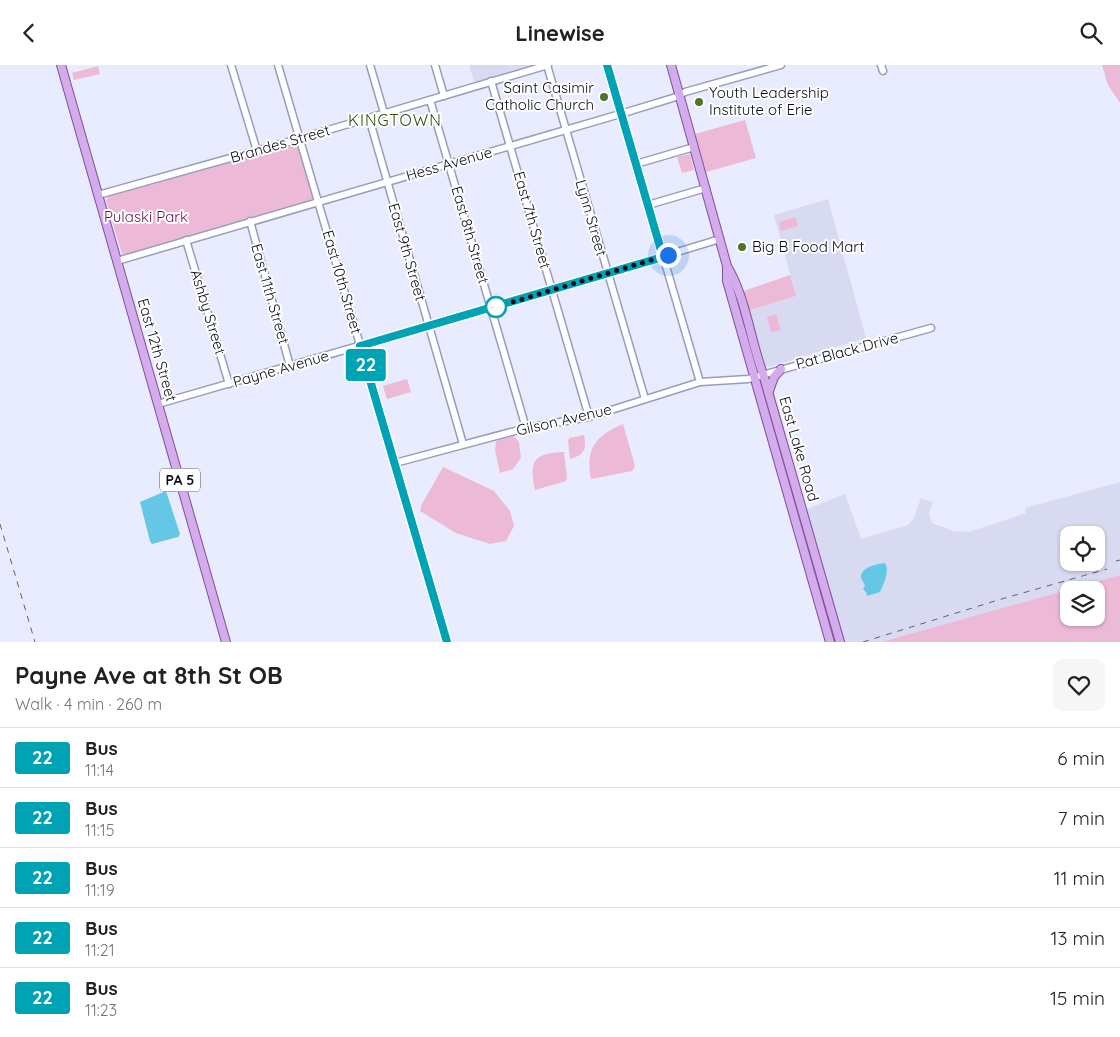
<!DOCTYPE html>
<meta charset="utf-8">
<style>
:root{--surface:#fff;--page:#f6f6f6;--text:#222;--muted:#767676;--line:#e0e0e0}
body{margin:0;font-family:Quicksand,sans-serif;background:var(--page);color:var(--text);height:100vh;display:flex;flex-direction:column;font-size:19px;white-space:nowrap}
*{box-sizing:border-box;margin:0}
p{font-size:16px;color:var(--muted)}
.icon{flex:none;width:28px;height:28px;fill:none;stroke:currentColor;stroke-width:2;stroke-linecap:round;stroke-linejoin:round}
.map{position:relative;height:577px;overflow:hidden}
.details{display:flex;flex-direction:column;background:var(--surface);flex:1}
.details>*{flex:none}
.badge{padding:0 10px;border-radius:4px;font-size:18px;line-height:32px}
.controls{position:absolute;left:1060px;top:461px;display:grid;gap:10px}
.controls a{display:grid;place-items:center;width:45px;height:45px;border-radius:10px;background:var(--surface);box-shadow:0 1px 4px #0004;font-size:25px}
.you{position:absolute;width:25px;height:25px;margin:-12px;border:4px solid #fff;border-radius:50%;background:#1a73e8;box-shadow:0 0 0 8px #1a73e833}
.map>.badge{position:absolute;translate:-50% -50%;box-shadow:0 0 0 2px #fff}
.round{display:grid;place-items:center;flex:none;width:52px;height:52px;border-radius:10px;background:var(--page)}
.head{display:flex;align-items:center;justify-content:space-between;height:85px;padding:0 15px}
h1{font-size:24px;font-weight:800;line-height:38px}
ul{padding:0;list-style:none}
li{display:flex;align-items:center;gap:15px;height:60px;padding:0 15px;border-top:1px solid var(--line)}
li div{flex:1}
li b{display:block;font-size:19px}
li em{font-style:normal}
li .badge{min-width:55px;font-weight:700;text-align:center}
header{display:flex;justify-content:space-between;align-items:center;height:65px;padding:0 15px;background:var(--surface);font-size:22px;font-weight:800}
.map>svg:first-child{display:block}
.built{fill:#d8daf1;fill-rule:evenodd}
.green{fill:#ecb9d7;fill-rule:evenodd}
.water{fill:#64c7e6}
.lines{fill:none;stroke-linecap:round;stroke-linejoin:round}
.minor-casing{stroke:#9a9dba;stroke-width:9}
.major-casing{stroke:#7c5099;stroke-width:10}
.minor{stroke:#fff;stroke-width:6}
.major{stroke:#d4acec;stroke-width:8}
.rail{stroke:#616270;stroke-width:1;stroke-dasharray:6 6;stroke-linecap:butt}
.line-casing{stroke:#fff;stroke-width:11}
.line{stroke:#00a3b4;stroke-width:8}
.walk{stroke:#0c0c16;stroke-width:5;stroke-dasharray:0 9}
.poi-dot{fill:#52732a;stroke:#fff;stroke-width:2}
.stop-dot{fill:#fff;stroke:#00a3b4;stroke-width:2.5}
.labels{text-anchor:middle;stroke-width:4;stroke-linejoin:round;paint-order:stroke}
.shield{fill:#fff;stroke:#55555c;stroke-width:1}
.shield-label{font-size:14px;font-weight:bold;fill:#0c0c16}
.poi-label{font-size:15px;fill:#0c0c16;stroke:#fff;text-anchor:start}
.street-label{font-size:15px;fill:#0c0c16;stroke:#fff}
.park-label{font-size:15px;fill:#65114d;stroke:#fff}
.neighbourhood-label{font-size:16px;letter-spacing:1px;fill:#314d03;stroke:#fff}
</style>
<header><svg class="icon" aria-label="back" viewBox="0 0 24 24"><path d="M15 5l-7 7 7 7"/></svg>Linewise<svg class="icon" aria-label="search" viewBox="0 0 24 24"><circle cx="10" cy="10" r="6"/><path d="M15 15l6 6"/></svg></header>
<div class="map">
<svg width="1120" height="577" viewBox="0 0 1120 577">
<rect width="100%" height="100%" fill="#e9ebfe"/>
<!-- built -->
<g class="built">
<path d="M469 0H541L475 19Z"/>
<path d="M828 134 866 273 768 302 763 299 747 246 796 231 774 150Z"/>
<path d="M1120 417V510L880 577H843L805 445 845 429 861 474 908 460 914 453 921 433 933 437 929 449 932 458 953 466 969 467 1026 448 1025 443ZM1069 470H1096V498H1069Z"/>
</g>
<!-- green -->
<g class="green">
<path d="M1102 0H1120V38L1108 20Z"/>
<path d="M98 1 100 9 74 15 72 8Z"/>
<path d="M745 55 756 93 706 107 695 69Z"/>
<path d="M296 77 313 132 311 136 126 190 122 189 106 136 108 131Z"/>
<path d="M690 89 694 105 682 108 677 92Z"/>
<path d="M795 152 798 161 781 166 779 157Z"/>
<path d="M790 210 796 231 747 246 741 227Z"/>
<path d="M776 249 781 265 771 267 767 252Z"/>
<path d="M407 314 411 327 387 334 383 321Z"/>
<path d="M623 359 635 401 632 406 591 414C585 384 595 371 623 359Z"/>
<path d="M584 370C587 384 584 390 570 394L568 376 569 373Z"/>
<path d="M514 371 519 377 521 393 513 404 500 408 495 385 496 376Z"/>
<path d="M564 387 567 413 566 416 535 425C529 396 533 388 564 387Z"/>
<path d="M443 402 494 426 510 446 514 461 506 476 490 479 456 468 420 446 422 439Z"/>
<path d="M1120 510V577H881ZM1069 525H1096V552H1069Z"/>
</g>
<!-- water -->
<g class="water">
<path d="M166 426 180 469 178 472 152 479 150 476 140 437Z"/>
<path d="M885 498C890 506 884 518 880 527L867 531 866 527 863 524 865 521C864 518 862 515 861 513 860 502 877 499 885 498Z"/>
</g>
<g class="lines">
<!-- minor casing -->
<g class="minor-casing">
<g id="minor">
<path d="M231 0 257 86"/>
<path d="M278 0 447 577"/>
<path d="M370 0 384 48"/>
<path d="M435 0 444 31"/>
<path d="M547 0 645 334"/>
<path d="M607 0 700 317"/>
<path d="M881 0 883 6"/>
<path d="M491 16 589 352"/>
<path d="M430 35 526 363"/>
<path d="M369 53 463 379"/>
<path d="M636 99 694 82"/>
<path d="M98 130 291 76 548 0"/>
<path d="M648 140 706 123"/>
<path d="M250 156 290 301"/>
<path d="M186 175 229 319"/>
<path d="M117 196 627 47 676 32 685 27 781 0"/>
<path d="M158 339 552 225 720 174"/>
<path d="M395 398 526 363 589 352 700 317 748 314 931 263"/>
</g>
</g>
<!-- major casing -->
<g class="major-casing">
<g id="major">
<path d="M61 0 226 577"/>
<path d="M671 0 727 201C746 233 750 274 763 309L840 577"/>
<path d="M727 203V216L830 577"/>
<path d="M769 326 774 312 781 304"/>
</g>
</g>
<!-- minor -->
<use href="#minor" class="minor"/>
<!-- major -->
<use href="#major" class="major"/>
<!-- rail -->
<g class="rail">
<path d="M0 459 35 577"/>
<path d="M1116 496 1120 495"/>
<path d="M863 577 998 535 1107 504"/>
</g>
</g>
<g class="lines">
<!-- line casing -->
<g class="line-casing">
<path id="line" d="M447 577 360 281 663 192 607 0"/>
</g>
<!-- line -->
<use href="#line" class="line"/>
<!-- walk -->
<path class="walk" d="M496 242 668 190"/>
</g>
<!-- markers -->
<g class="poi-dot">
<circle cx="604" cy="32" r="5"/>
<circle cx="699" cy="37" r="5"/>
<circle cx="742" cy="182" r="5"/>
</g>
<circle class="stop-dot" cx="496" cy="242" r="10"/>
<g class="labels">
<!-- shield labels -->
<rect class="shield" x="160" y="403.5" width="40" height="23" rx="4"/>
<g class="shield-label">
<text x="180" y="420">PA 5</text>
</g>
<!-- poi labels -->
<g class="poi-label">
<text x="594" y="28" text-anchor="end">Saint Casimir<tspan x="594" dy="17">Catholic Church</tspan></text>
<text x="709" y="33">Youth Leadership<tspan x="709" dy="17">Institute of Erie</tspan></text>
<text x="752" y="187">Big B Food Mart</text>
</g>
<!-- street labels -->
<g class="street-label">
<text transform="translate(280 79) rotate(-16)" y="5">Brandes Street</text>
<text transform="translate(449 99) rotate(-16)" y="5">Hess Avenue</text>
<text transform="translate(591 153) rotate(74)" y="5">Lynn Street</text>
<text transform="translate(532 155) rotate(74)" y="5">East 7th Street</text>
<text transform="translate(470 170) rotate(74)" y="5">East 8th Street</text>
<text transform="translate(407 187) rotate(74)" y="5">East 9th Street</text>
<text transform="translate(342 217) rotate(74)" y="5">East 10th Street</text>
<text transform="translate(270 229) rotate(74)" y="5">East 11th Street</text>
<text transform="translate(208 247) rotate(73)" y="5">Ashby Street</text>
<text transform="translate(157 285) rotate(74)" y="5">East 12th Street</text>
<text transform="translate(847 286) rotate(-15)" y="5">Pat Black Drive</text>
<text transform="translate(281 304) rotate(-16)" y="5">Payne Avenue</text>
<text transform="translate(564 355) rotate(-13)" y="5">Gilson Avenue</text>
<text transform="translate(799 384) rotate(74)" y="5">East Lake Road</text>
</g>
<!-- park labels -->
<g class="park-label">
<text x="146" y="157">Pulaski Park</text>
</g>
<!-- neighbourhood labels -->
<g class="neighbourhood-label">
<text x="395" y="61">KINGTOWN</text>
</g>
</g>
</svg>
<div class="controls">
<a><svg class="icon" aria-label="locate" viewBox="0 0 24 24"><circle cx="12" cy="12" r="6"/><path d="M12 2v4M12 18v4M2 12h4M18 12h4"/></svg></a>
<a><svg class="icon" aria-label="layers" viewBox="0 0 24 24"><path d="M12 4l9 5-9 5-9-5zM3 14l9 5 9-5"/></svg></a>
</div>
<div class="you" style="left:668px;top:190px"></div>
<b class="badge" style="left:366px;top:300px;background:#00a3b4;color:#fff">22</b>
</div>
<section class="details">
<div class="head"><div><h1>Payne Ave at 8th St OB</h1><p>Walk · 4 min · 260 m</p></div><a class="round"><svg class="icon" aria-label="heart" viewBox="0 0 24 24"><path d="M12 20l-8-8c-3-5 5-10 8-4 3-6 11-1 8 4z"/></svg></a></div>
<ul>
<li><span class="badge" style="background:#00a3b4;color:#fff">22</span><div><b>Bus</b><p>11:14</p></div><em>6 min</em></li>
<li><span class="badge" style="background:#00a3b4;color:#fff">22</span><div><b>Bus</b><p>11:15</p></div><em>7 min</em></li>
<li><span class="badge" style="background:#00a3b4;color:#fff">22</span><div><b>Bus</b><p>11:19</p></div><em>11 min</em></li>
<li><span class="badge" style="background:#00a3b4;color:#fff">22</span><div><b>Bus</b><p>11:21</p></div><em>13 min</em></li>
<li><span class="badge" style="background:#00a3b4;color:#fff">22</span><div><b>Bus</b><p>11:23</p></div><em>15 min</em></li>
</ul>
</section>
